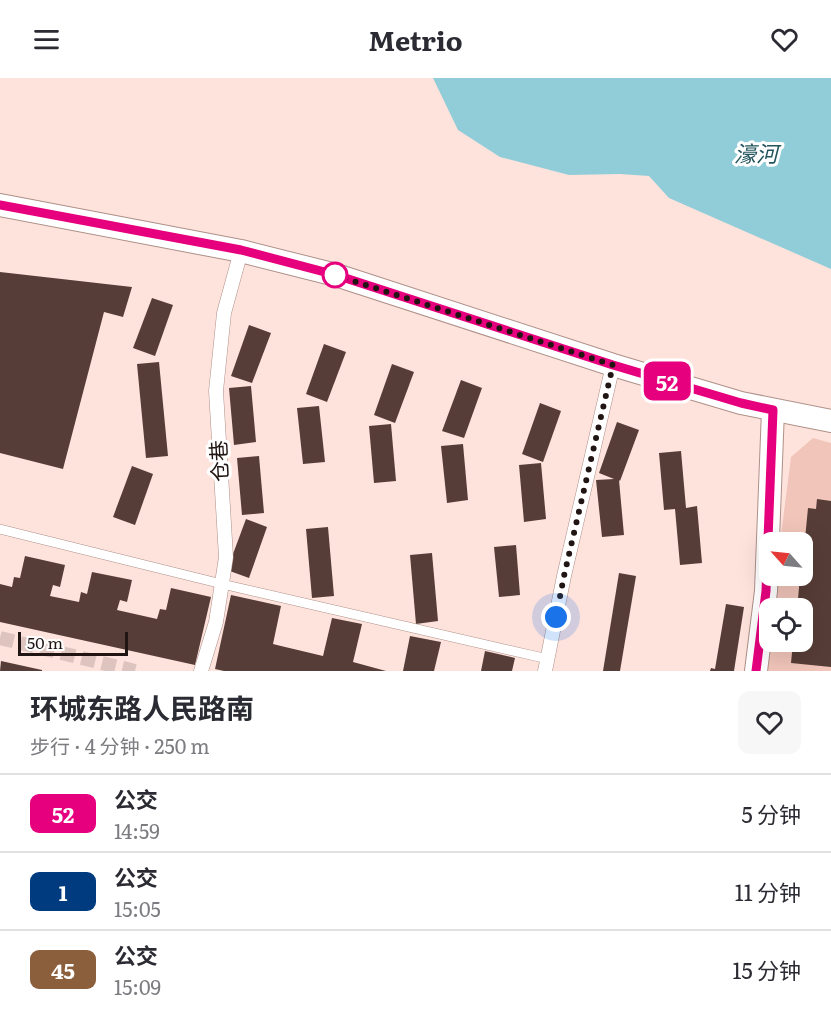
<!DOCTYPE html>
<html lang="zh">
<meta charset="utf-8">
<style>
:root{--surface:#fff;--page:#f7f7f7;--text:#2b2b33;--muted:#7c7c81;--line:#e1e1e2}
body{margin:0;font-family:Literata,"Noto Sans SC",serif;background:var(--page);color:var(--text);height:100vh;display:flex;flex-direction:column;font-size:22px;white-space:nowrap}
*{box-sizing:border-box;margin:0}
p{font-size:20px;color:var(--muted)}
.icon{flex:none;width:33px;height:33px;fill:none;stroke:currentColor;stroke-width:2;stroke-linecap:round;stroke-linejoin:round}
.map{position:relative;height:593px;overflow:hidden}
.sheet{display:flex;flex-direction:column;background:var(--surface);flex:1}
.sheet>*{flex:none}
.badge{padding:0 12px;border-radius:9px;font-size:21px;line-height:39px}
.needle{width:39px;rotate:297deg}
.controls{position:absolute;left:759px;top:454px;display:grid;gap:12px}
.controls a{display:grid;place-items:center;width:54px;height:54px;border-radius:12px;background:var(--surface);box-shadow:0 6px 24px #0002;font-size:30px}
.scale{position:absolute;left:18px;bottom:15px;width:110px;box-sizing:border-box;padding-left:6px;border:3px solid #201512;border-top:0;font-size:16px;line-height:21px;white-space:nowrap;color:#201512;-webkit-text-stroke:4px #fff;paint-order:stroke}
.you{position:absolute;width:30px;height:30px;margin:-15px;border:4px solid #fff;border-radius:50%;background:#1a73e8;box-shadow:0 0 0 9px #1a73e833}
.map>.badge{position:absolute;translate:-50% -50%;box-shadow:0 0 0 3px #fff}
.round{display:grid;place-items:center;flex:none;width:63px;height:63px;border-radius:12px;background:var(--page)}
.summary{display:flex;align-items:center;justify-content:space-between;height:102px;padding:0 30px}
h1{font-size:28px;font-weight:700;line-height:45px}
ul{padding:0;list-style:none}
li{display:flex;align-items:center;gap:18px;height:78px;padding:0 30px;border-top:2px solid var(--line)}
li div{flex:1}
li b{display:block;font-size:22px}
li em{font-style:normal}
li .badge{min-width:66px;font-weight:700;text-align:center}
header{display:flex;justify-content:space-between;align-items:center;height:78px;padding:0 30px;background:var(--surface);font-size:27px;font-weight:700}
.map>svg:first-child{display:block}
.green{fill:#f1c5ba}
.water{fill:#91cdd8}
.building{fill:#573d37}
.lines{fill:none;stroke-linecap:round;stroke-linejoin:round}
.pedestrian-tunnel{stroke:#ddc4bf;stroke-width:14;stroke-dasharray:14 7;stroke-linecap:butt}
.service-casing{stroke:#ae9088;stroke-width:10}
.pedestrian-casing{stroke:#ae9088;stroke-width:15}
.tertiary-casing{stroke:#ae9088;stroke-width:24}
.service{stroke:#fff;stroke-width:9}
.pedestrian{stroke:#fff;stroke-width:14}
.tertiary{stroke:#fff;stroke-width:22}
.line-casing{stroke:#fff;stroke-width:14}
.line{stroke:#e6007e;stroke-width:9}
.walk{stroke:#201512;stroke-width:6;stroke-dasharray:0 10.8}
.stop-dot{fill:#fff;stroke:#e6007e;stroke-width:3}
.labels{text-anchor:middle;stroke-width:6;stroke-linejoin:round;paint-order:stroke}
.street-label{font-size:21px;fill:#201512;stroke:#fff}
.water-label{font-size:22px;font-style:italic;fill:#22555d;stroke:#fff}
</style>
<header><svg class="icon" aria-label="menu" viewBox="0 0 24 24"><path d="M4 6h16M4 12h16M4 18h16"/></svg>Metrio<svg class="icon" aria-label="heart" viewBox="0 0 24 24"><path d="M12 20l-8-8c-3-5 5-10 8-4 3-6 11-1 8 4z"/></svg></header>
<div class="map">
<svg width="831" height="593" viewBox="0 0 831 593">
<rect width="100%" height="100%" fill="#fee3dd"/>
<!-- green -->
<path class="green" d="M813 360 831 365V593H764L770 564H802V531H772L776 498H802V465H780L791 379Z"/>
<!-- water -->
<path class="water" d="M433 0H831V191L669 120 649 98 620 96 569 97 500 79 458 52Z"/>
<!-- building -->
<g class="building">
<path d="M0 194 132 209 123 239 104 234 63 391 0 375Z"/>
<path d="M152 220 173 227 155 278 133 270Z"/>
<path d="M249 247 271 255 252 305 231 298Z"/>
<path d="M324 266 346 274 327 324 306 316Z"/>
<path d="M159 284 168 378 146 380 137 286Z"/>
<path d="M392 286 414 294 395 345 374 337Z"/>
<path d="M461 302 482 310 464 360 442 353Z"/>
<path d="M251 308 256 364 234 367 229 310Z"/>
<path d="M540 325 561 333 543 384 522 376Z"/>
<path d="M319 328 325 384 303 386 297 330Z"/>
<path d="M617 344 639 352 620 403 619 402 624 457 602 459 596 402 614 401 599 395Z"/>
<path d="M391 346 396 403 374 405 369 348Z"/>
<path d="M463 366 468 422 447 425 441 368Z"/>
<path d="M681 373 686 430 697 428 702 485 680 487 675 431 664 432 659 375Z"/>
<path d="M259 378 264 435 242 437 237 380Z"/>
<path d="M541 385 546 441 524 444 519 387Z"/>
<path d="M132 388 153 396 135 447 113 439Z"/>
<path d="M817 421 831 423V589L791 585 793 564H802L803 522 798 521 800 498H802V481L808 482 809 472 804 471 808 430 816 431Z"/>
<path d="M246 441 267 449 249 500 227 492Z"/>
<path d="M328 449 334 518 312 520 306 451Z"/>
<path d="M516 467 520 517 499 519 494 469Z"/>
<path d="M432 475 438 543 416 546 410 477Z"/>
<path d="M25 478 65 487 60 509 53 507 50 518 79 524 81 514 87 516 92 494 132 502 127 524 120 522 117 532 157 541 160 531 166 532 171 510 211 519 195 587 0 544V506L12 509 14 499 20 500Z"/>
<path d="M619 495 636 498 620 593H603Z"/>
<path d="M231 517 281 528 273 566 281 568 323 578 332 540 362 546 353 584 386 593H224L215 591Z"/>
<path d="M726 526 744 529 734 593H710L711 590 715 591Z"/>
<path d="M410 558 441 564 434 593H403Z"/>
<path d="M485 573 515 580 512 593H481Z"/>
<path d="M1 583 42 592V593H0Z"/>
</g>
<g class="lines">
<!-- pedestrian-tunnel -->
<path class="pedestrian-tunnel" d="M0 560 135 593"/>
<!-- service casing -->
<g class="service-casing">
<path id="service" d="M0 451 222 506 548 581"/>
</g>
<!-- pedestrian casing -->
<g class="pedestrian-casing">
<g id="pedestrian">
<path d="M201 593 216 544 226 479 216 313 224 235 241 173"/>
<path d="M545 593 564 498 613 287"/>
</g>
</g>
<!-- tertiary casing -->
<g class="tertiary-casing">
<g id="tertiary">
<path d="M0 127 241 173 336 197 613 287 741 325 831 343"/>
<path d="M756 593 766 513 773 332"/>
</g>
</g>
<!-- service -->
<use href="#service" class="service"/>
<!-- pedestrian -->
<use href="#pedestrian" class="pedestrian"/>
<!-- tertiary -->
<use href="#tertiary" class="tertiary"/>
</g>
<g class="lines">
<!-- line casing -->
<g class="line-casing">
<path id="line" d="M0 127 241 172 336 197 613 287 741 325 773 332 766 513 756 593"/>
</g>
<!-- line -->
<use href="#line" class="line"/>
<!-- walk -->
<path class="walk" d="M335 197 613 287 564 498 556 539"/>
</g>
<!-- markers -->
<circle class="stop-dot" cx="335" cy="197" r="12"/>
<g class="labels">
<!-- street labels -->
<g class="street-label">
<text transform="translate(220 383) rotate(-93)" y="7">仓巷</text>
</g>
<!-- water labels -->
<g class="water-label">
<text x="756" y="84">濠河</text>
</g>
</g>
</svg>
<div class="controls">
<a><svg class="needle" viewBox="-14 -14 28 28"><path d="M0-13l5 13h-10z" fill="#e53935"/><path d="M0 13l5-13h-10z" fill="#7c7c81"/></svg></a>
<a><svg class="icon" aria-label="locate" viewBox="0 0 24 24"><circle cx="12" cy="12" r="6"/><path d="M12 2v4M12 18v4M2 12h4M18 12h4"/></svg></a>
</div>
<div class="scale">50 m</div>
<div class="you" style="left:556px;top:539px"></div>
<b class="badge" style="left:667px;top:303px;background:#e6007e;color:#fff">52</b>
</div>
<section class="sheet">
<div class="summary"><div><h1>环城东路人民路南</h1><p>步行 · 4 分钟 · 250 m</p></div><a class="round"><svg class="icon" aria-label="heart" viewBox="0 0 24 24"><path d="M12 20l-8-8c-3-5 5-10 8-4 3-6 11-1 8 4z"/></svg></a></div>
<ul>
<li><span class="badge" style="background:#e6007e;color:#fff">52</span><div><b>公交</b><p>14:59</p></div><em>5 分钟</em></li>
<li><span class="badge" style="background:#003b80;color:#fff">1</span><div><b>公交</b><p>15:05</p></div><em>11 分钟</em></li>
<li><span class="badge" style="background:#8b5e3c;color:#fff">45</span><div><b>公交</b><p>15:09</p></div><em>15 分钟</em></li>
</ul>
</section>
